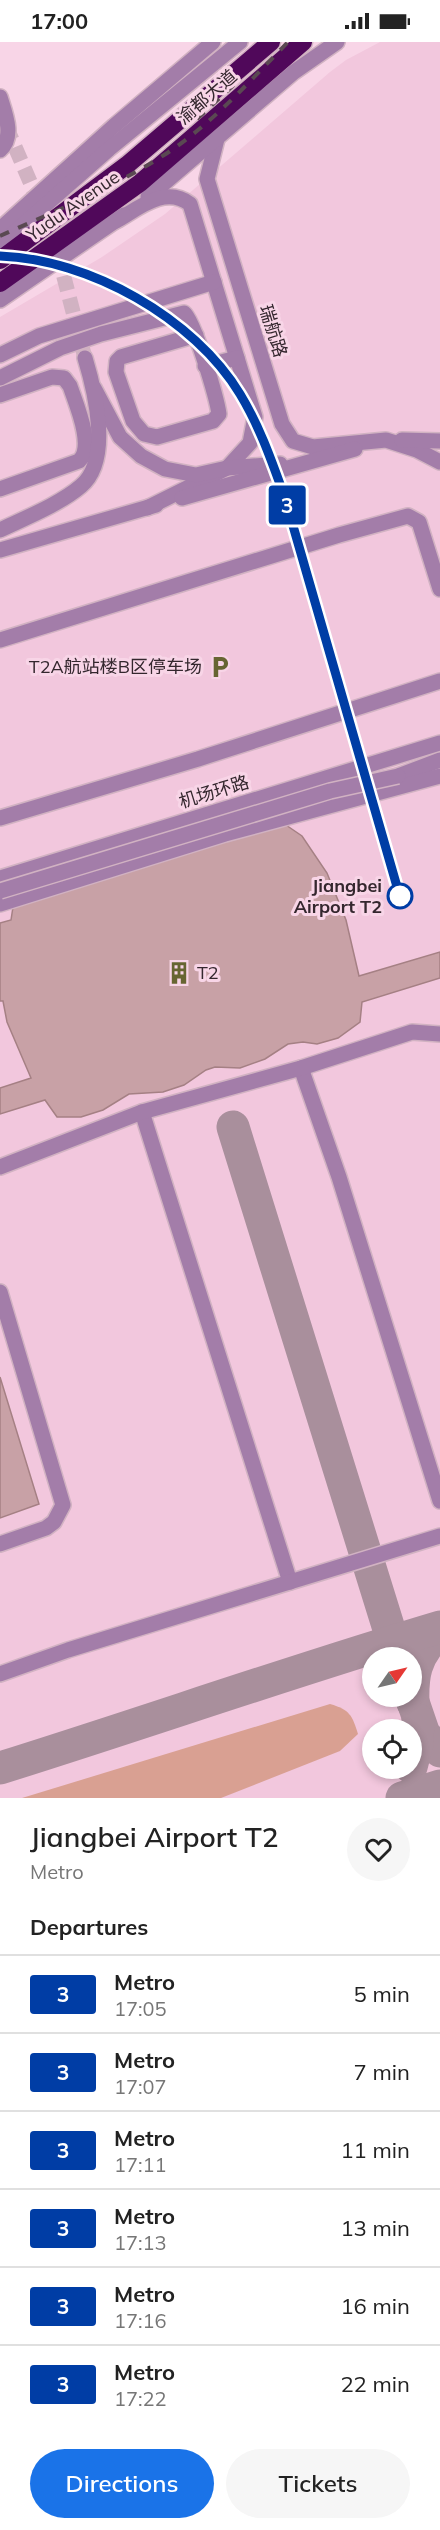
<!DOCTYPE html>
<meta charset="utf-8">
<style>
:root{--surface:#fff;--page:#f6f6f6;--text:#222;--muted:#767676;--line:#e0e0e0;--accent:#1a73e8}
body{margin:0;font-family:Mulish,"Noto Sans SC",sans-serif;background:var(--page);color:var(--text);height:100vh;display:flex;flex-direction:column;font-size:22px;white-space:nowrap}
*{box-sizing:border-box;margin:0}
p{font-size:20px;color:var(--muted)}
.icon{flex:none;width:33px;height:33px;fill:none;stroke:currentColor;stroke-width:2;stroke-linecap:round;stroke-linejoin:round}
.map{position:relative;height:1756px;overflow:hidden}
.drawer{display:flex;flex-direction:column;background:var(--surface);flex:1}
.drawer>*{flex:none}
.badge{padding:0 12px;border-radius:4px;font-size:21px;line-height:39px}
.needle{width:39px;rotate:56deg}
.tools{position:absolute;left:362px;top:1605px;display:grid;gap:12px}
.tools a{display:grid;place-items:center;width:60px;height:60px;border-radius:50%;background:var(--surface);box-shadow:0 3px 9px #0003;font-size:30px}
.map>.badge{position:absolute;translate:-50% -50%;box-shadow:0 0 0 3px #fff}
h2{padding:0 30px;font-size:22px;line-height:54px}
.round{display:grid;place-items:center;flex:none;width:63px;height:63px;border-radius:32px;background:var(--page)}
.headline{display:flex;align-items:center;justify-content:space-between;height:102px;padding:0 30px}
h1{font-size:28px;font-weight:600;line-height:45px}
.button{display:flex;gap:12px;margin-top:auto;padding:12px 30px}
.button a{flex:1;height:69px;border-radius:36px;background:var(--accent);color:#fff;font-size:24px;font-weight:600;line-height:69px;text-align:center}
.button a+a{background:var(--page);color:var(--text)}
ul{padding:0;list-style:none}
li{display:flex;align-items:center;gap:18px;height:78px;padding:0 30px;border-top:2px solid var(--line)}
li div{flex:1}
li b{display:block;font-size:22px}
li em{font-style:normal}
li .badge{min-width:66px;font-weight:700;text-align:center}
.status{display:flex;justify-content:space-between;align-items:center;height:42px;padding:0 30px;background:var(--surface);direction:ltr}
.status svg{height:16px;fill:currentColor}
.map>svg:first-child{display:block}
.built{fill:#f2c7dd;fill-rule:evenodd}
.green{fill:#d9a092}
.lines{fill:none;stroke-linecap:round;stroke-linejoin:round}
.taxiway{stroke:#a98f9c;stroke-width:33}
.building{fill:#c8a1a6;stroke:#a58084;stroke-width:1.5}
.minor-tunnel{stroke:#d1b2c2;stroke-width:15;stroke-dasharray:15 8;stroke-linecap:butt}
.minor-casing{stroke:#d1b2c2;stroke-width:18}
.highway-casing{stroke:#d1b2c2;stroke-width:21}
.minor{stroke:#a37da9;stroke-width:15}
.highway{stroke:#50085a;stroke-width:18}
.rail{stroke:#5a4952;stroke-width:4;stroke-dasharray:10 10;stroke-linecap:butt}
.minor-bridge-casing{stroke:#d1b2c2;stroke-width:18;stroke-linecap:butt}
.minor-bridge{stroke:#a37da9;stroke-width:15}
.line-casing{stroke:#fff;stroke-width:14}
.line{stroke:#003da5;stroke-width:9}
.stop-dot{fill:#fff;stroke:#003da5;stroke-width:3}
.labels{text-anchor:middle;stroke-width:6;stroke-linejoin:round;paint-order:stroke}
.street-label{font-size:18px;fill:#34272e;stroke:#f8d5e7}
.poi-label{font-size:18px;fill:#34272e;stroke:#f8d5e7;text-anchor:end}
.stop-label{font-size:18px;font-weight:bold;fill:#34272e;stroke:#f8d5e7;text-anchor:end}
</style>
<div class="status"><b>17:00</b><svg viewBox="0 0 49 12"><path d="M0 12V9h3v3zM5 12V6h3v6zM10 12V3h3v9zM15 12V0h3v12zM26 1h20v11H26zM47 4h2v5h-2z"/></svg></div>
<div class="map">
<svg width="440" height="1756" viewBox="0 0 440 1756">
<rect width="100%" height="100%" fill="#f8d5e7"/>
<!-- built -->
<path class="built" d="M380 0H440V1756H0V275L102 215 165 172 330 30 346 18ZM372 1616H411V1654H372ZM372 1688H411V1726H372Z"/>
<!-- green -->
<path class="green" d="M330 1662C350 1668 352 1673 358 1692L340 1709 221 1756H22Z"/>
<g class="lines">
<!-- taxiway -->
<g class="taxiway">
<path d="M233 1085 398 1616"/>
<path d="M411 1654 424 1692 440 1709"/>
<path d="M413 1661C412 1634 415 1615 435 1595"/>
<path d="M411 1725 417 1702 418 1678"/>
<path d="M0 1726C147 1680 292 1629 440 1585"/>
<path d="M402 1756 440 1744"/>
</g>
</g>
<!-- building -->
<g class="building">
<path d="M283 781 302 794 327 831 346 878 359 934 440 910V936L362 960 360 980 338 996 317 1002 303 1000 288 1002 265 1017 240 1026 215 1025 206 1028 184 1043 163 1050 129 1052 103 1068 81 1075H57L45 1058 0 1072V1046L31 1036 7 980 3 959H0V881L11 878 13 865Z"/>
<path d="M0 1335 39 1462 0 1476Z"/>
</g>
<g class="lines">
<!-- minor-tunnel -->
<path class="minor-tunnel" d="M6 84 53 193 85 316"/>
<!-- minor casing -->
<g class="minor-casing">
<g id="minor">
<path d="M0 55C5 71 15 95 0 108"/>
<path d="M217 97 207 137 282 382 293 399 313 405 386 398 417 408 440 420"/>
<path d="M148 155 294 30 337 0"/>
<path d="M116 179C139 166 165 143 190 162L255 375 250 401 227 426 147 466"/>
<path d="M0 187 114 84 213 0"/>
<path d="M0 203 109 107 240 0"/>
<path d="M0 258 124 173"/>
<path d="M0 313 39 294 214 240"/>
<path d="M205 324 237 316"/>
<path d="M0 336 60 306 101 292 184 271C194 278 217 357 219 372L213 379 157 395 144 392 133 379 116 330 117 319 121 315 196 293"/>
<path d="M94 346 120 395 141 414 165 427 196 433 227 426 280 422"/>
<path d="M0 353 52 335 64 336 70 344C76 362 95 405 79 419L0 447"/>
<path d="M402 398 440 399"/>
<path d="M182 456 355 407"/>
<path d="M0 488C25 476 60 462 81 444 112 418 95 349 85 316"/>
<path d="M0 508 156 463"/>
<path d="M0 598 339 493 408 474 419 480 440 547"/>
<path d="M398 734 440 718"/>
<path d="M0 776 198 717 440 639"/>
<path d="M0 836 440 701"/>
<path d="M0 862 225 792 440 734"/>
<path d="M301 1026 339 1135 440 1459"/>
<path d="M142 1070 290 1540"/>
<path d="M0 1125 142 1070 301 1026 412 990 440 992"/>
<path d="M0 1250 63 1463 54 1480 46 1486 0 1502"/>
<path d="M0 1632 68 1608 440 1494"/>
</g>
</g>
<!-- highway casing -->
<g class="highway-casing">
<g id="highway">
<path d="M0 218 127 123 271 0"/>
<path d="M0 241 140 141 303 0"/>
</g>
</g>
<!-- minor -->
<use href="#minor" class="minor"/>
<!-- highway -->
<use href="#highway" class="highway"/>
<!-- rail -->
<g class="rail">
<path d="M197 77 239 38"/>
<path d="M0 194C55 169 113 146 164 113 211 83 249 40 288 0"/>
</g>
<!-- minor-bridge casing -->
<g class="minor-bridge-casing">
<path id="minor-bridge" d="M0 849 330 749 398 734"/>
</g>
<!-- minor-bridge -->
<use href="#minor-bridge" class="minor-bridge"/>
</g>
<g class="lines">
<!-- line casing -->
<g class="line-casing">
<path id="line" d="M0 214C89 217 194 276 240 352 260 385 272 420 285 456L400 855"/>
</g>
<!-- line -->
<use href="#line" class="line"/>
</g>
<!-- icons -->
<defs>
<g id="parking-bare" transform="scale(1.8)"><path d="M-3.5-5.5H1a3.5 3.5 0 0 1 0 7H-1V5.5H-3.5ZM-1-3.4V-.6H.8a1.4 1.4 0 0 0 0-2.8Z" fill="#676532" stroke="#f8d5e7" stroke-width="2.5" paint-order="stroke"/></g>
<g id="building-bare" transform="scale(1.8)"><path d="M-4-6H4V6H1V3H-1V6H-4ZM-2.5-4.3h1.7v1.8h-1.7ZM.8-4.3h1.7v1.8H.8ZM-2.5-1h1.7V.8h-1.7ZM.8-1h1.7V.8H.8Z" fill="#676532" stroke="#f8d5e7" stroke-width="2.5" paint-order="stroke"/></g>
</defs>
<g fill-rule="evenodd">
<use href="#parking-bare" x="220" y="625"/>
<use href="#building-bare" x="179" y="931"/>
</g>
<!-- markers -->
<circle class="stop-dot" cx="400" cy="854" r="12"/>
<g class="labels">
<!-- street labels -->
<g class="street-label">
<text transform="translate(207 55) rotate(-41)" y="6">渝都大道</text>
<text transform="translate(73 164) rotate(-35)" y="6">Yudu Avenue</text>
<text transform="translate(273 289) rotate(73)" y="6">瑞航路</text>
<text transform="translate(214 750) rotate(-17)" y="6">机场环路</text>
</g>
<!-- poi labels -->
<g class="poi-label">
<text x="202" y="631">T2A航站楼B区停车场</text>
<text x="197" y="937" text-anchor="start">T2</text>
</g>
<!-- stop labels -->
<g class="stop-label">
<text x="382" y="850">Jiangbei<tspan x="382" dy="21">Airport T2</tspan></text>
</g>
</g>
</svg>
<div class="tools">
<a><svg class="needle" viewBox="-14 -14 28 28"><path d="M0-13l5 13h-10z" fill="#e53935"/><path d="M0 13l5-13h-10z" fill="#767676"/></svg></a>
<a><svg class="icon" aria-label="locate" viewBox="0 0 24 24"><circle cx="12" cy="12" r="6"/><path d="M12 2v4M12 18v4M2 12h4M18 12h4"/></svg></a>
</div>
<b class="badge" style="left:287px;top:463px;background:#003da5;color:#fff">3</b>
</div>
<section class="drawer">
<div class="headline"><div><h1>Jiangbei Airport T2</h1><p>Metro</p></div><a class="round"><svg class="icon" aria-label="heart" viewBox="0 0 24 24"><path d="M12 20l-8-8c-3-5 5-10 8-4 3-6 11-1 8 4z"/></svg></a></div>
<h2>Departures</h2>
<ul>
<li><span class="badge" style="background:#003da5;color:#fff">3</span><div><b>Metro</b><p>17:05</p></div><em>5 min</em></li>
<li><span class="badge" style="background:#003da5;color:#fff">3</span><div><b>Metro</b><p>17:07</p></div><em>7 min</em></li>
<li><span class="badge" style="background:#003da5;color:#fff">3</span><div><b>Metro</b><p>17:11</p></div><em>11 min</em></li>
<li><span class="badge" style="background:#003da5;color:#fff">3</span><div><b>Metro</b><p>17:13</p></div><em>13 min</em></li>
<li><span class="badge" style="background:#003da5;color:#fff">3</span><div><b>Metro</b><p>17:16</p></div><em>16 min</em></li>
<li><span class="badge" style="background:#003da5;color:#fff">3</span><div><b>Metro</b><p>17:22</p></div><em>22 min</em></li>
</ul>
<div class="button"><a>Directions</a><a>Tickets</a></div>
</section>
